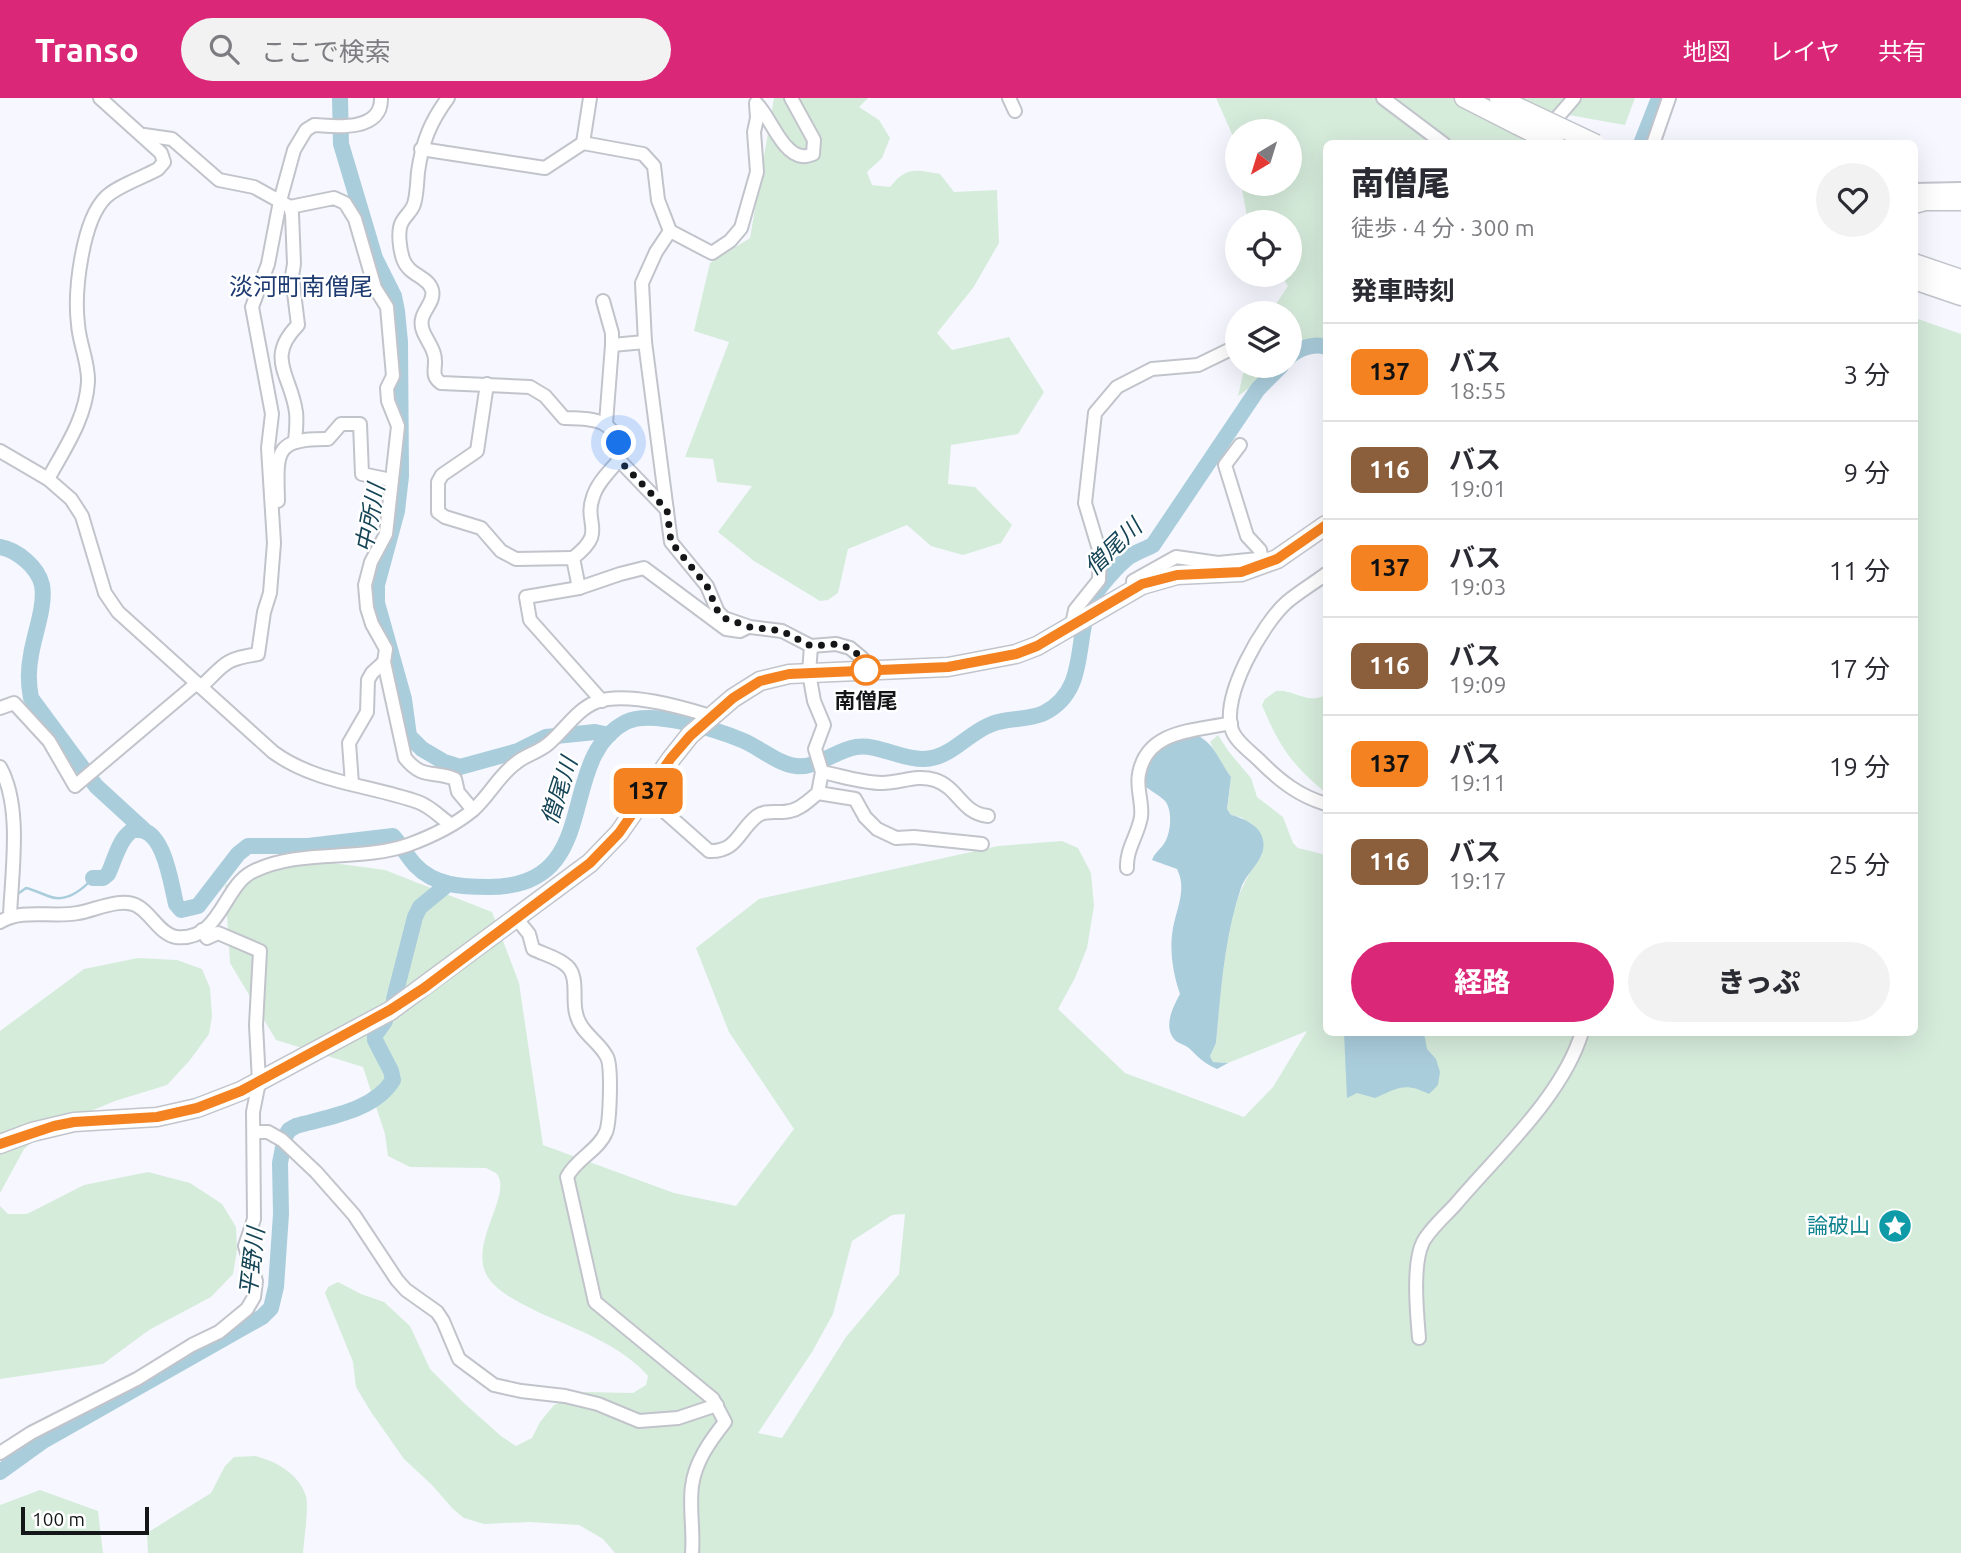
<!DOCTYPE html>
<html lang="ja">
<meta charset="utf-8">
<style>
:root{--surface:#fff;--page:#f2f2f3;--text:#2b2b33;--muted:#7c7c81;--line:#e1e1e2;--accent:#db2777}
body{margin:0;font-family:Ubuntu,"Noto Sans JP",sans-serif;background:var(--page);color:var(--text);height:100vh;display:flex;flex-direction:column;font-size:26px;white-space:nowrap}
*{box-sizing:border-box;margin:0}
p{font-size:23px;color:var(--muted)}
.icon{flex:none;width:38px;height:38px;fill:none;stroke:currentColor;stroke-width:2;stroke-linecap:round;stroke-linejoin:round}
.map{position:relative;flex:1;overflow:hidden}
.details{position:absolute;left:1323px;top:42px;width:595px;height:896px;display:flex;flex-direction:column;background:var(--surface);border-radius:10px;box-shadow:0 7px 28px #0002}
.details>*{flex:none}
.badge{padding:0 14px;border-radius:10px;font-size:24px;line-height:46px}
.needle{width:46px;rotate:218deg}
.buttons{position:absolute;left:1225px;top:21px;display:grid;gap:14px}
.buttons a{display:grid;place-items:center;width:77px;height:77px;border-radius:50%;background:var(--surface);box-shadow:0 7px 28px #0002;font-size:35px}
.scale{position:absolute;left:21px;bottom:18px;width:128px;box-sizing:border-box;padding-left:7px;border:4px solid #151618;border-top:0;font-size:19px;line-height:24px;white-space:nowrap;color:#151618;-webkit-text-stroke:5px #fff;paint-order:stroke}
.you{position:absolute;width:35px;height:35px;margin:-18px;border:5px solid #fff;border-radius:50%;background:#1a73e8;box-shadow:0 0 0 10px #1a73e833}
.map>.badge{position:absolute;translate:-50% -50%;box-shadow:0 0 0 4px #fff}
h2{padding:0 28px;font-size:26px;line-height:63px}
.round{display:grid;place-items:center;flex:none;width:74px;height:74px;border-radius:37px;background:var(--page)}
.headline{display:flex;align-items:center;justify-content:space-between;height:119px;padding:0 28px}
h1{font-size:33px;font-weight:800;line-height:52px}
.cta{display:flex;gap:14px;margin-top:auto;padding:14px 28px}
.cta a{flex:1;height:80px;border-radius:42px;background:var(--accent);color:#fff;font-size:28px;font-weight:800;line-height:80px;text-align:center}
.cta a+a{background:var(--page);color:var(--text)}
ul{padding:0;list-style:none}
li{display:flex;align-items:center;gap:21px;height:98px;padding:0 28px;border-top:2px solid var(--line)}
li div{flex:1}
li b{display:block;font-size:26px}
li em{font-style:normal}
li .badge{min-width:77px;font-weight:700;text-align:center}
header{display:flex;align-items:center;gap:42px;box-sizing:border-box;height:98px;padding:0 35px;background:var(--accent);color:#fff}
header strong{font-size:33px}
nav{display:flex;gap:38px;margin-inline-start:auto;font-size:24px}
.search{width:490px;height:63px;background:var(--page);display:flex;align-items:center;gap:18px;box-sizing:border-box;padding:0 24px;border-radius:38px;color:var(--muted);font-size:26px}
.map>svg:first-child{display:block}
.green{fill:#d6ecdb;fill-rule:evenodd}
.water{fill:#aacddc}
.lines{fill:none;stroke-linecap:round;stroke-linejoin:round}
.stream{stroke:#aacddc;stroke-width:2.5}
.river{stroke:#aacddc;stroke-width:16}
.minor-casing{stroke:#c2c4cb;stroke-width:16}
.highway-casing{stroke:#c2c4cb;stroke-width:21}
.minor{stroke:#fff;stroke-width:12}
.highway{stroke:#fff;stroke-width:18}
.highway-bridge-casing{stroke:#c2c4cb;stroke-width:21;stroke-linecap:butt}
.highway-bridge{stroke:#fff;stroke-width:18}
.line-casing{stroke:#fff;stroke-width:16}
.line{stroke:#f58220;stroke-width:10}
.walk{stroke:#151618;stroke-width:7;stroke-dasharray:0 12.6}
.stop-dot{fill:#fff;stroke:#f58220;stroke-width:3.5}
.labels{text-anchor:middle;stroke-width:5;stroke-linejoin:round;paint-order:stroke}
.stop-label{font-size:21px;font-weight:bold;fill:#151618;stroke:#fff}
.culture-label{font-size:21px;fill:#0d838f;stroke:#fff;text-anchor:end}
.water-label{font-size:23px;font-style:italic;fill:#154556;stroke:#fff}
.quarter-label{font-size:24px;fill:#1d3a71;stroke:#fff}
</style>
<header>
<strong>Transo</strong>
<div class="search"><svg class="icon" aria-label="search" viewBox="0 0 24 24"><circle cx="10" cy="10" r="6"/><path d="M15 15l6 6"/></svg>ここで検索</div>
<nav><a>地図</a><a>レイヤ</a><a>共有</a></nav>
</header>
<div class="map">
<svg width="1961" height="1455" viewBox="0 0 1961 1455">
<rect width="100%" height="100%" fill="#f6f7ff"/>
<!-- green -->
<g class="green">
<path d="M774 0H868L859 9 879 22 890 40 882 60 867 74 872 87 890 89C907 68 915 72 940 76L954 94 997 92 999 145 973 190 937 235 952 252 1009 239 1044 294 1018 336 951 347 948 386 975 389 1012 427 1001 445 963 457 931 448 907 427 848 451 838 495 828 502 820 503 754 463 718 434 752 388 717 384 713 361 685 359 729 244 694 233 710 165 750 140Z"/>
<path d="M1216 0H1635L1625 27 1546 13 1524 45 1326 46V253L1304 251 1290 261V215H1270L1288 188 1281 177H1290V124H1248L1241 86H1290V33H1237V65L1232 36Z"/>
<path d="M1915 220 1961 236V1455H615L603 1441 579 1427 529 1424 484 1426 464 1420 453 1411 432 1387 404 1361 371 1314 356 1289 353 1264 325 1195 328 1189 338 1184 361 1196 384 1204 410 1228 430 1271 464 1305 501 1338 516 1348 532 1340 540 1324 554 1307 585 1294 633 1295 646 1287 648 1278C621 1247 575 1231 538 1214 522 1206 500 1196 489 1181 465 1148 515 1095 496 1075 493 1073 489 1072 486 1070L410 1069 388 1058 385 1036 363 969 276 942 230 865 225 787 296 760 385 772 492 814 519 885 543 1047 674 1095 736 1108 794 1031 729 934 696 850 759 801 998 748 1062 743 1078 750 1091 775 1094 808 1087 850 1075 880 1058 911 1125 975 1244 1019 1273 989 1307 933 1228 965 1213 964 1210 958 1216 945C1222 882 1221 808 1262 757L1243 720 1231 717 1227 711 1231 679 1219 662 1210 644 1218 637 1229 654 1251 680 1257 699 1283 719 1293 745 1298 750 1326 757V934H1914ZM905 1116 899 1176 846 1239 782 1340 758 1335 812 1254 833 1216 852 1143 892 1117Z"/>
<path d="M1245 268H1280L1238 298Z"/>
<path d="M1276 593C1295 591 1305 607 1326 597V695C1291 666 1279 648 1262 607L1265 601Z"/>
<path d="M138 860 177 862 202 871 210 890 212 918 209 936 190 962 167 987 115 1003 48 1031 24 1051 0 1095V933L84 871Z"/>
<path d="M148 1074 190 1085 222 1106 236 1129 237 1152 233 1176 211 1199 149 1232 103 1266 0 1281V1108L8 1116H27L84 1087Z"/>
<path d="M255 1358C276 1363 299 1376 306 1398 309 1408 304 1443 303 1455H148L147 1435 211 1395 225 1368 234 1359Z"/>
<path d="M40 1392 98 1413 103 1455H0V1407Z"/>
</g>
<!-- water -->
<g class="water">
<path d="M1197 637C1215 646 1219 663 1231 679L1227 711 1231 717C1243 720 1261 728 1263 742 1267 761 1247 773 1241 790 1224 840 1221 892 1216 945L1210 958 1213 964 1228 965 1217 971C1205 966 1199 960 1190 951 1186 947 1180 946 1176 943 1162 930 1173 909 1180 896 1173 875 1169 852 1173 830 1177 809 1187 791 1177 771L1152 762C1155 754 1161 751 1165 744 1171 734 1173 710 1164 702 1159 697 1151 693 1146 689 1141 672 1156 656 1166 643Z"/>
<path d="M1344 935H1424L1427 951 1436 961 1440 974 1438 987 1429 996C1404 984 1399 990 1375 1000L1357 995 1347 1000Z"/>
</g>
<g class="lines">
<!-- stream -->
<path class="stream" d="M15 798 26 790C34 792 40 795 48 798 66 806 82 792 93 780"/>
<!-- river -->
<g class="river">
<path d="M340 0 341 46 375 160 394 198 397 213 400 244 401 378 397 413 377 487V505L404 601 409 638 422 651 444 664 460 669 518 653 546 639 595 634 609 637"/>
<path d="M1641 46 1659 0"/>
<path d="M1290 258C1299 250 1315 245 1326 249"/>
<path d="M0 449C17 452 38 469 42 487 46 507 34 537 31 557 28 572 28 585 31 600L96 688 144 732"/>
<path d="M93 780H103L108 776C114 764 118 745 128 736 132 732 132 732 137 732 164 730 171 786 176 806L181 812 198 808 238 756 248 748H308L393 738C401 747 407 758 415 767 435 788 462 789 489 789 606 789 554 661 626 624 652 611 718 632 744 643 760 650 778 666 796 668 816 671 836 652 856 649 879 646 899 661 923 661 951 661 967 635 992 626 1009 619 1027 623 1044 615 1089 593 1074 540 1091 503 1097 491 1119 466 1129 459 1136 454 1146 451 1153 447L1258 291 1281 268"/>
<path d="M394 901 415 819 420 809 448 786"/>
<path d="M0 1374 43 1343 262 1219 271 1210 276 1189 281 1116 280 1065 285 1039 289 1032 296 1028C328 1019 374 1013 393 982L391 973 375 942V937L385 923"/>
</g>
<!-- minor casing -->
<g class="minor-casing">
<g id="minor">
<path d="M448 0C430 24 422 45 418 74 417 84 417 97 414 106 412 113 405 118 402 124 397 133 400 152 403 161 409 178 428 178 432 192 435 203 424 211 422 221 419 234 431 244 434 256 438 268 429 277 441 285L530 289 545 298 564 320C599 321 618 321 619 362L667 412"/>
<path d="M1009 0 1015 13"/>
<path d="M1383 0 1444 46"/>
<path d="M1549 29 1574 0"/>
<path d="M144 37 172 41 219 82 254 89 290 109 292 116 294 166 292 178 298 227C265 260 291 277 296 314 297 323 296 334 295 343"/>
<path d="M583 45 590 0"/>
<path d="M1653 46 1669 0"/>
<path d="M421 51 545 70 583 45 643 56 654 68 658 102 670 133 712 155 730 143 741 130 757 74 754 34 757 20 756 5C770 18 782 56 802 58 806 59 810 57 813 56L814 42 791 0"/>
<path d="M1914 92 1961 91"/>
<path d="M290 109 334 100 345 105 355 121 375 190 387 209 393 278 387 290 388 303 398 328 386 436 371 464 365 487 367 510 372 526 386 551 384 564 405 660C423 682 433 672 455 681L458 694 473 712"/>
<path d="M670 133 656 154 642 185 645 244 671 444 707 488 718 514 724 520 750 529 782 533 811 548 836 546 850 550 862 560 870 572"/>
<path d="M603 203 612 235V247L606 325"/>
<path d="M612 247 645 244"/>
<path d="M487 286 477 353 442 377 438 384V414L445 419 481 430 501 453 516 461 573 460 579 490 620 476 644 470 726 531 740 533 746 530"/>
<path d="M1240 347 1225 367 1247 438 1260 452 1263 466"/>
<path d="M0 353 48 381 71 401 82 418 105 495 118 514 273 654C315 685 370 687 418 704 430 708 440 719 450 726"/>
<path d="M48 381C65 350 86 320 88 284 89 265 79 245 78 226 74 194 82 122 106 99 117 88 144 79 158 71L164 64 161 55 100 0"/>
<path d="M278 403C277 355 273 340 328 341L341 326H360L362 376 391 382"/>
<path d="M573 460C608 433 583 427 593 399 597 385 610 373 619 362"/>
<path d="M1326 476C1314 485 1299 494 1287 504 1263 525 1220 599 1232 632 1236 644 1251 654 1260 663 1280 683 1299 698 1326 706"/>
<path d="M1133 483 1176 459 1218 465 1258 461"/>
<path d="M579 490 526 499 530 522 602 603"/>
<path d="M1072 527 1075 512 1099 482 1100 455 1085 405 1095 315 1117 289 1152 271 1198 267 1231 251"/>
<path d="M811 548 809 575 814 603 824 627 815 651 822 674 818 695"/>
<path d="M201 589C225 566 224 561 258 556L264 514 270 495 274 445 268 350 272 316 252 209 268 166 280 103 294 52 306 32 314 27C338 29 382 33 381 0"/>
<path d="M0 610 14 605 49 643 75 688 197 585"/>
<path d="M0 669C22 708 12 772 10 817"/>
<path d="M822 674C842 678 862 685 882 685 901 685 916 676 935 682 959 690 961 715 988 718"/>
<path d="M352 686 349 645 367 614 368 582 372 575 384 564"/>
<path d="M647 694 656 706 709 753C737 754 738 733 757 718 766 711 779 716 790 713 801 711 809 702 818 695L855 701 865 719 877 731 896 740 914 739 982 746"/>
<path d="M1127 770C1126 751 1138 737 1141 719 1143 705 1136 690 1139 676 1147 631 1196 633 1231 625"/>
<path d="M517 821 529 836 533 851C543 856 559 860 567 868 579 879 572 901 576 915 580 935 599 943 607 959 612 969 610 1024 606 1034 599 1052 576 1061 567 1079L595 1204 713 1301 725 1324C710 1343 695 1364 692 1388 689 1410 694 1433 692 1455"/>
<path d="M0 824C22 810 52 820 78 815 96 812 122 798 139 809 151 816 161 837 176 839 220 844 223 789 252 774 299 750 358 764 408 747 430 739 455 727 473 712 489 698 499 677 516 665 525 657 539 654 548 646 564 633 576 612 596 604 626 593 681 609 710 618"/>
<path d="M254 1034H268L282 1042 316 1074 354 1117 397 1182 406 1192 437 1214 443 1223 459 1261 494 1287 521 1293 565 1298 598 1306 639 1323 678 1320 717 1307"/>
<path d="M1419 1240C1417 1216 1412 1166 1423 1144 1430 1131 1445 1118 1455 1107 1497 1057 1563 998 1582 934"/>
<path d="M0 1355 31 1335 137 1281 192 1247 219 1234 247 1211 254 1199 256 1183 245 1148 254 1121 253 1014 259 984 256 927 260 853 218 835 207 840 202 832"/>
</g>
</g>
<!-- highway casing -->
<g class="highway-casing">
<g id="highway">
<path d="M1464 0 1517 27"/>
<path d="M1499 0 1524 12"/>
<path d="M1914 106 1925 103H1961"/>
<path d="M1914 165 1961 181"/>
<path d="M1914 182 1961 198"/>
<path d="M0 1046 32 1034 74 1024 157 1019 197 1010 241 993 390 913 590 765 619 735 671 661 690 637 733 600 760 583 789 576 948 569 1016 556 1037 548 1142 487 1177 477 1241 474 1277 461 1326 427"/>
</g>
</g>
<!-- minor -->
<use href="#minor" class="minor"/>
<!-- highway -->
<use href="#highway" class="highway"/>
<!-- highway-bridge casing -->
<g class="highway-bridge-casing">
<g id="highway-bridge">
<path d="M1524 12 1596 46"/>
<path d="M1517 27 1556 46"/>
</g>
</g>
<!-- highway-bridge -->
<use href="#highway-bridge" class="highway-bridge"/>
</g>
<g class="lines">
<!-- line casing -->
<g class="line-casing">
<path id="line" d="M0 1046 54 1028 74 1024 157 1019 197 1010 241 993 390 912 424 890 590 765 619 735 671 660 690 638 733 600 760 583 789 576 948 569 1016 556 1037 548 1142 486 1177 477 1241 474 1277 461 1326 427"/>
</g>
<!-- line -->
<use href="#line" class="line"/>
<!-- walk -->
<path class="walk" d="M619 345V362L667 412 671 444 707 488 718 514 724 520 750 529 782 533 811 548 836 546 850 550 862 560 870 572H866"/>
</g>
<!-- icons -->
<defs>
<g id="sight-disc" transform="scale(1.75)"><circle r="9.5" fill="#0f9aa8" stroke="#fff"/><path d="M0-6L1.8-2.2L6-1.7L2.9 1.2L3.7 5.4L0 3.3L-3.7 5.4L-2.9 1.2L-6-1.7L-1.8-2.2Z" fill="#fff"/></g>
</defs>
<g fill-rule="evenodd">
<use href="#sight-disc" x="1895" y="1128"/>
</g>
<!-- markers -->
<circle class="stop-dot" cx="866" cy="572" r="14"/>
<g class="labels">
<!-- stop labels -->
<g class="stop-label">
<text x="866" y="610">南僧尾</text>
</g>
<!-- culture labels -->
<g class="culture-label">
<text x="1870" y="1135">論破山</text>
</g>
<!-- water labels -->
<g class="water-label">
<text transform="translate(370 420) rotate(-79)" y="8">中所川</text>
<text transform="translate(1113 449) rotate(-44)" y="8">僧尾川</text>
<text transform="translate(559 693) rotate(-72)" y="8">僧尾川</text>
<text transform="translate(252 1164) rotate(-83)" y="8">平野川</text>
</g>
<!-- quarter labels -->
<g class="quarter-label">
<text x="301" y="197">淡河町南僧尾</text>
</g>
</g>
</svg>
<div class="buttons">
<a><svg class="needle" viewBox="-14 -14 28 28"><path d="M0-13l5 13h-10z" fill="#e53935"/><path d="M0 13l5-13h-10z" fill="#7c7c81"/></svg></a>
<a><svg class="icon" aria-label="locate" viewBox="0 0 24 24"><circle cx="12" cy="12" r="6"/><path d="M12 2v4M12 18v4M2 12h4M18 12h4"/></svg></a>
<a><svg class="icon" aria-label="layers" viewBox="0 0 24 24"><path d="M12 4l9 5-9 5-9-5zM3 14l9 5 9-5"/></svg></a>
</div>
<div class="scale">100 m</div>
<div class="you" style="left:619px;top:345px"></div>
<b class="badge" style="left:648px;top:693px;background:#f58220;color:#111">137</b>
<section class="details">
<div class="headline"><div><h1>南僧尾</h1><p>徒歩 · 4 分 · 300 m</p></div><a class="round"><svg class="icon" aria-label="heart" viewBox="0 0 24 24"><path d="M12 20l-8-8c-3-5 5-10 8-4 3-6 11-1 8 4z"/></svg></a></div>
<h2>発車時刻</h2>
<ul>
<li><span class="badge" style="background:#f58220;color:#111">137</span><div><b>バス</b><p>18:55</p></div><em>3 分</em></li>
<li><span class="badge" style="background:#8b5e3c;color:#fff">116</span><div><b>バス</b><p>19:01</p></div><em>9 分</em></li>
<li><span class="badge" style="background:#f58220;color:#111">137</span><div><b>バス</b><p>19:03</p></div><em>11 分</em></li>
<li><span class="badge" style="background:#8b5e3c;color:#fff">116</span><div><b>バス</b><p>19:09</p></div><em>17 分</em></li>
<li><span class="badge" style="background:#f58220;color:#111">137</span><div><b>バス</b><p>19:11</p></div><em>19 分</em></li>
<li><span class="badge" style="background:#8b5e3c;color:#fff">116</span><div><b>バス</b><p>19:17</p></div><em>25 分</em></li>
</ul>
<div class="cta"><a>経路</a><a>きっぷ</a></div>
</section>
</div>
